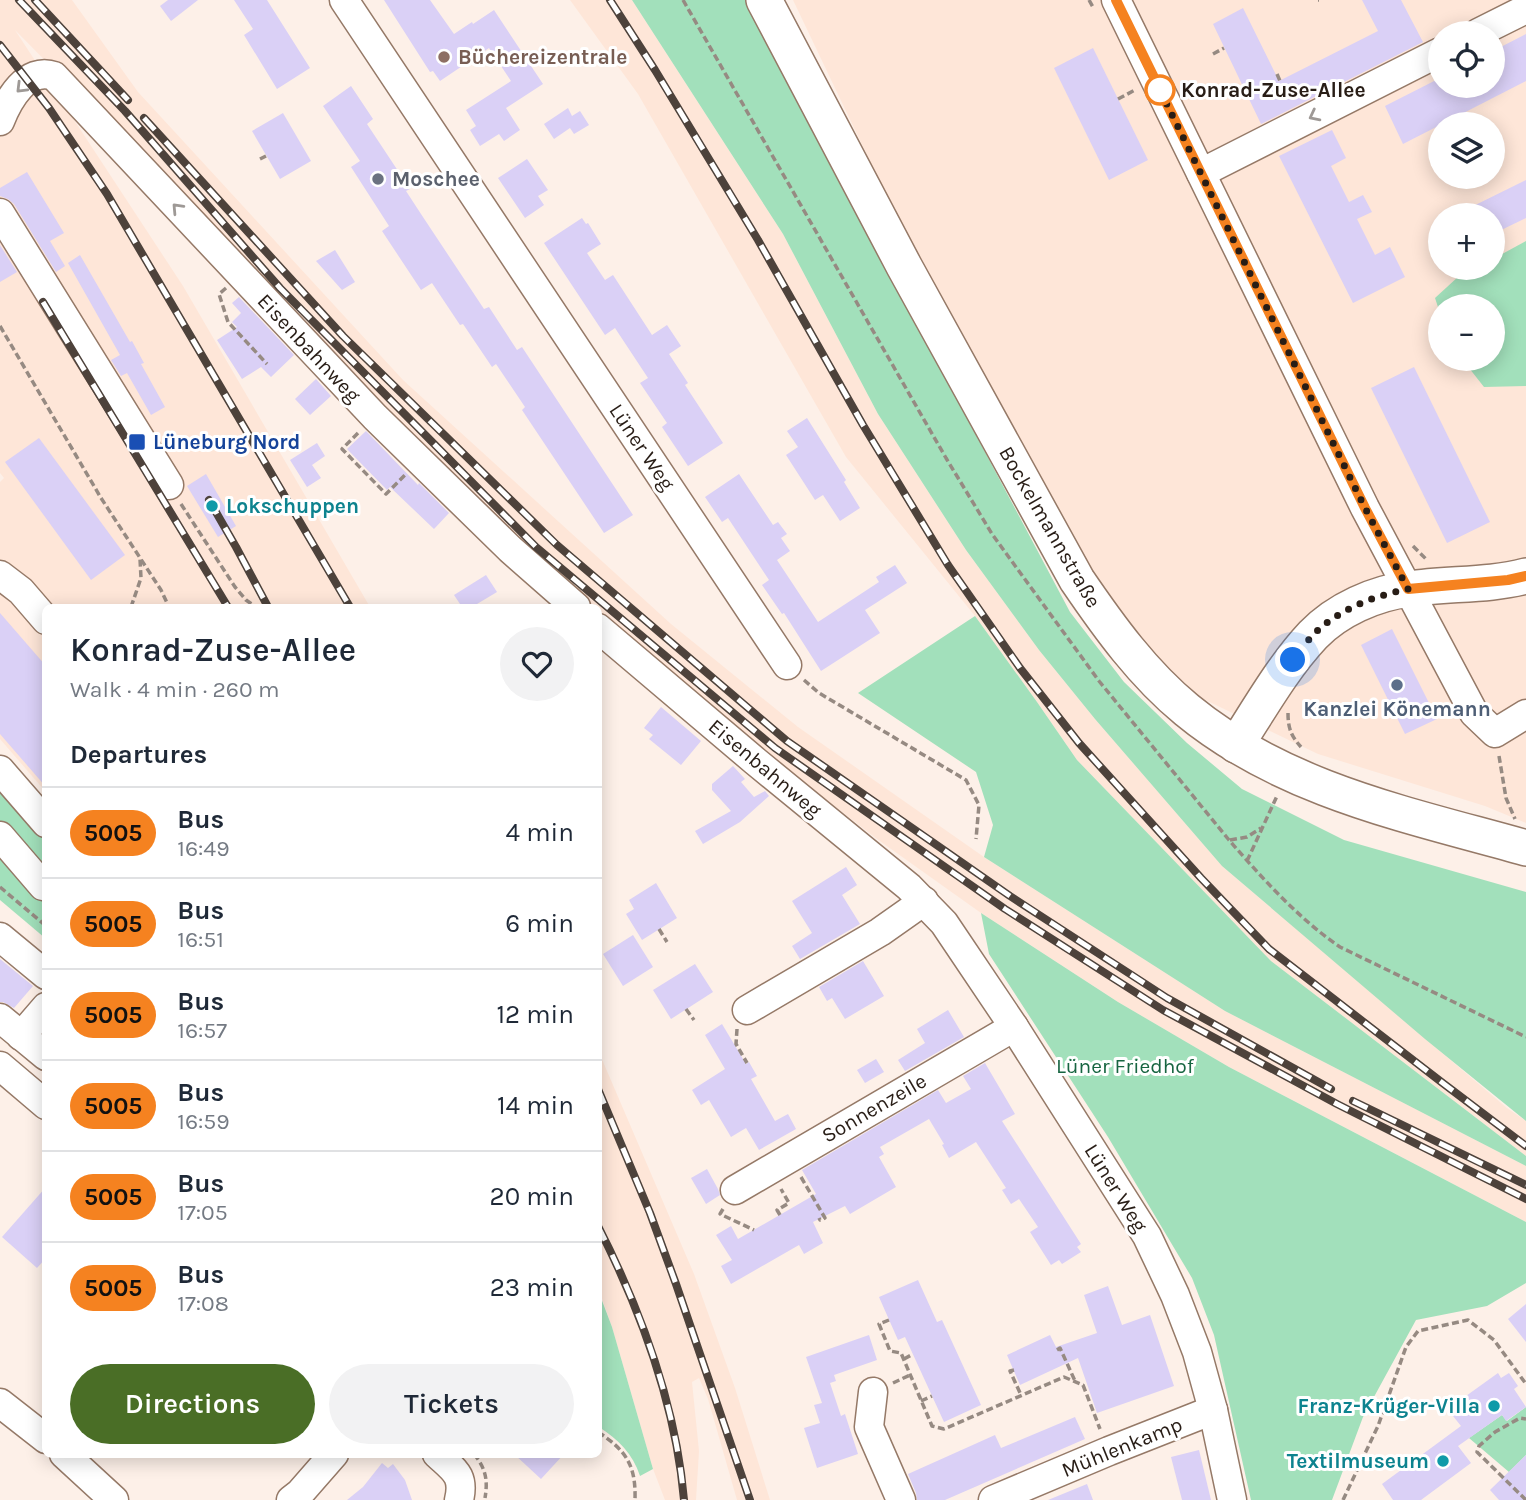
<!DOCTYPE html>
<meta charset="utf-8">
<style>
:root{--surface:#fff;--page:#f2f2f3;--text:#1f2937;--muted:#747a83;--line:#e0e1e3;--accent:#4a6e26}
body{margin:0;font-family:Karla,sans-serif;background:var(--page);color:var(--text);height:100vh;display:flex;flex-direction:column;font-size:26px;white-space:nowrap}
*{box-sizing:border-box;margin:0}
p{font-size:23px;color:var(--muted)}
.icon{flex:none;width:38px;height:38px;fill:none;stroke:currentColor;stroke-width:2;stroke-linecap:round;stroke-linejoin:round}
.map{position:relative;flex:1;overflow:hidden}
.drawer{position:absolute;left:42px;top:604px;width:560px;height:854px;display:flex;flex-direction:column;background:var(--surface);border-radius:10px;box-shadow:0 4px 18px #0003}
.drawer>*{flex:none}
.badge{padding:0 14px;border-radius:23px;font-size:24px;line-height:46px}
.fabs{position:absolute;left:1428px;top:21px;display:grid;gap:14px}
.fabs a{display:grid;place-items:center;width:77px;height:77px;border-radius:50%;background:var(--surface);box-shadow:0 4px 18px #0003;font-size:35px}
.you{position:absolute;width:35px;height:35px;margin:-18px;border:5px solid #fff;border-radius:50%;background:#1a73e8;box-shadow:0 0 0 10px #1a73e833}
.map>.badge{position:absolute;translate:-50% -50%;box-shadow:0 0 0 4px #fff}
h2{padding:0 28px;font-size:26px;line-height:63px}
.round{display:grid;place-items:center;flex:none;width:74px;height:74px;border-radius:37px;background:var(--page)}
.overview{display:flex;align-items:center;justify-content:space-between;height:119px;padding:0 28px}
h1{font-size:33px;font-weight:600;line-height:52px}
.primary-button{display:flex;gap:14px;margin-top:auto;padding:14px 28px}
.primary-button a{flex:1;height:80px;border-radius:42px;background:var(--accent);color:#fff;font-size:28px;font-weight:600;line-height:80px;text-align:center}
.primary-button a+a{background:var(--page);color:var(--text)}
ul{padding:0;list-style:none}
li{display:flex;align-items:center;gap:21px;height:91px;padding:0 28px;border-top:2px solid var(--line)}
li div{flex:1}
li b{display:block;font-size:26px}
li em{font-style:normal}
li .badge{min-width:77px;font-weight:700;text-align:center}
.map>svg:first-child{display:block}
.built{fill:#fee6d8;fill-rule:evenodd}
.green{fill:#a2e0bb}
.building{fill:#dad0f6}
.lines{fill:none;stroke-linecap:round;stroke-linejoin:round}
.minor-casing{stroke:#957967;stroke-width:31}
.major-casing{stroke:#957967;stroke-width:38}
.path{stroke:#968a82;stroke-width:3.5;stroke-dasharray:7 3.5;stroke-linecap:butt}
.minor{stroke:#fff;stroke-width:28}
.major{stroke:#fff;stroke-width:35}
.rail-casing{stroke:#4d423b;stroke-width:8}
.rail{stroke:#fff;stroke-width:5;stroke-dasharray:16;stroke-linecap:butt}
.oneway{stroke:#9e9996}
.line-casing{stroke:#fff;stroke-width:16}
.line{stroke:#f58220;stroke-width:10}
.walk{stroke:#281d16;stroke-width:7;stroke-dasharray:0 12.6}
.education-dot{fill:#8d6e63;stroke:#fff;stroke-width:2.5}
.stop-dot{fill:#fff;stroke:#f58220;stroke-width:3.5}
.worship-dot{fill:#6b7280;stroke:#fff;stroke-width:2.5}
.transit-dot{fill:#1a4fb4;stroke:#fff;stroke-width:2.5}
.culture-dot{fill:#0f9aa8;stroke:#fff;stroke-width:2.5}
.service-dot{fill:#5c6f8a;stroke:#fff;stroke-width:2.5}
.labels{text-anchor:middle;stroke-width:6;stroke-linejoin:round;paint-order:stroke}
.education-label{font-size:21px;font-weight:bold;fill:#785e54;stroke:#fff;text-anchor:start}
.stop-label{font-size:21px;font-weight:bold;fill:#281d16;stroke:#fff;text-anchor:start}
.worship-label{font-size:21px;font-weight:bold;fill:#5b616d;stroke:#fff;text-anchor:start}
.street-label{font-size:21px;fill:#281d16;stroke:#fff}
.transit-label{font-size:21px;font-weight:bold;fill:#164399;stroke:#fff;text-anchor:start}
.culture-label{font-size:21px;font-weight:bold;fill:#0d838f;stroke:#fff;text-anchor:end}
.service-label{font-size:21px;font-weight:bold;fill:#4e5e75;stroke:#fff}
.park-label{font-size:21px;fill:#176541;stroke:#fff}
</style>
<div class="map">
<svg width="1526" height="1500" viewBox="0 0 1526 1500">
<rect width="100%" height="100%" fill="#fdf0e8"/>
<!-- built -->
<g class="built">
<path d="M0 0H72L138 92 403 380 671 624 798 727 984 857 1225 1011 1526 1166V1222L1229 1067 1118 1002 981 913 877 839 744 736 625 636 599 612 598 607H593L461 489 152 169 15 30 183 286 370 607H46L45 791 0 739V482L4 478 0 473Z"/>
<path d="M570 0H632L783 234 878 414 966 550 1039 650 1095 719 1222 866 1507 1108 1526 1121V1156L1271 961 1077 760 1037 702 975 616 846 457 638 94Z"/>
<path d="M793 0H1526V823L1485 806 1318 754 1195 695 1173 677 1113 605 1040 487 906 237ZM1440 33H1493V86H1440ZM1440 124H1493V177H1440ZM1440 215H1493V268H1440ZM1440 306H1493V359H1440Z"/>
<path d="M598 1050 694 1274 735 1388 770 1500H737L708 1399 699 1378 692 1382 699 1451 696 1500H665L653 1469 612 1327 599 1290Z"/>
</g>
<!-- green -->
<g class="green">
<path d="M632 0H745L1070 612 1124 682 1187 743 1242 789 1344 840 1526 892V1121L1425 1039 1222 866 1095 719 1039 650 966 550 878 414 783 234Z"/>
<path d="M1526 241V386L1484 387 1462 359H1493V306H1440V313L1435 298 1459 276 1475 268H1493V259Z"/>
<path d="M975 616 1037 702 1077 760 1271 961 1526 1156V1166L1225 1011 984 857 993 825 976 772 858 693Z"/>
<path d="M0 783 45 837V938L0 900Z"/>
<path d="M981 913 1118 1002 1229 1067 1526 1222V1283L1487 1306 1416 1320 1363 1417 1332 1500H1251L1214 1335 1192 1278 1108 1137 989 954Z"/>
<path d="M598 1290 612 1327 653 1469 640 1476C633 1454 618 1439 599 1427Z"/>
<path d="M1526 1407V1455L1509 1472 1469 1438 1502 1415 1507 1421Z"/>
</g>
<!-- building -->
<g class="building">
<path d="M168 0H198L171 21 160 6Z"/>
<path d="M234 0H267L310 68 277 89 244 35 253 29Z"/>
<path d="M384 0H430L454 34 472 22 473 24 494 10 543 84 506 108 520 130 504 141 499 134 480 146 470 130 476 126 466 110 511 81 489 48 440 81 433 71 430 72Z"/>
<path d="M1362 0H1401L1423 42 1261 124 1213 24 1243 8 1279 81 1378 31Z"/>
<path d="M1526 34V81L1403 144 1385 106 1440 78V86H1493V51Z"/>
<path d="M1093 48 1148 160 1109 180 1054 68Z"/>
<path d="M351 86 373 119 367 124 410 189 406 191 421 214 484 309 489 307 517 350 522 347 633 515 604 533 522 410 525 407 496 364 492 367 463 324 460 325 432 283 421 290 382 231 389 226 351 167 360 161 323 106Z"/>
<path d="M568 108 572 116 580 111 589 125 574 134 570 128 554 139 544 124Z"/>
<path d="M283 113 311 161 280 179 252 131Z"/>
<path d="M1332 130 1346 158 1331 166 1349 202 1363 195 1372 212 1357 219 1375 255 1390 247 1405 277 1353 303 1279 156Z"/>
<path d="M527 159 548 190 538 196 544 205 525 218 498 178Z"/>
<path d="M27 172 64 233 50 241 65 266 56 272 14 204 8 199 0 196V188Z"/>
<path d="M1526 180V218L1493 234V215H1455Z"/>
<path d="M582 218 586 224 588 223 601 244 587 253 605 280 613 275 652 335 667 325 681 346 669 354 688 383 685 385 723 443 688 466 662 427 667 423 640 383 648 378 615 328 605 335 544 243Z"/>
<path d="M0 245 17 272 0 282Z"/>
<path d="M335 250 355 282 342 290 316 261Z"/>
<path d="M80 255 130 342 132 341 144 363 141 364 165 407 151 415 127 373 121 376 111 360 120 355 68 263Z"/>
<path d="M239 297 294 355 271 377 261 367 242 379 217 340 237 327 232 322 241 313 232 303Z"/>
<path d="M1414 367 1490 522 1447 543 1371 388Z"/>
<path d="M316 379 331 396 310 415 295 399Z"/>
<path d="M807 418 846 480 844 482 860 508 840 521 823 495 815 500 786 455 798 447 787 431Z"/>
<path d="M366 431 418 485 419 483 449 513 434 529 390 487 387 490 347 449Z"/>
<path d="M39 438 125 555 91 580 5 462Z"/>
<path d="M317 443 325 456 312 465 321 478 307 487 290 460Z"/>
<path d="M206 474 236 526 218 537 187 486Z"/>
<path d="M739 474 773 525 778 522 787 534 781 538 790 551 777 560 818 622 879 582 876 577 895 565 907 583 865 610 880 633 821 671 784 613 782 614 762 585 769 580 728 518 722 522 705 497Z"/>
<path d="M486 575 497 592 472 607H462L454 595Z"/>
<path d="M0 613 46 666V787L0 734Z"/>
<path d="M1392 629 1437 719 1405 734 1361 645Z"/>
<path d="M661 707 701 741 681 765 649 739 653 735 644 728Z"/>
<path d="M733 766 745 779 741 782 754 797 765 791 769 796 740 822 703 844 695 831 731 811 712 790V784Z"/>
<path d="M846 867 857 885 842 895 860 924 800 959 792 946 812 933 792 901Z"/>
<path d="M656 883 677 918 642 940 626 914 634 909 629 900Z"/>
<path d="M633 935 653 967 623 986 603 954Z"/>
<path d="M0 959 33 986 14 1008 3 1002H0Z"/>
<path d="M863 961 884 996 845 1019 832 998 827 1001 819 987Z"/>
<path d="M695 964 713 992 671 1019 653 990Z"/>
<path d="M948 1010 964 1037 905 1071 898 1060 925 1043 917 1029Z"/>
<path d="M722 1024 746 1064 749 1062 757 1076 751 1079 775 1121 788 1114 796 1129 759 1150 746 1128 731 1137 709 1100 701 1105 692 1090 725 1069 705 1035Z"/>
<path d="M876 1059 884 1072 865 1083 857 1070Z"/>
<path d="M985 1063 1015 1114 1002 1121 1081 1244 1077 1247 1081 1252 1062 1264 1059 1260 1051 1265 1030 1232 1038 1227 1019 1199 1011 1204 1002 1190 1006 1188 976 1142 949 1158 942 1145 944 1144 929 1119 880 1147 884 1154 879 1157 896 1187 850 1214 845 1206 813 1222 823 1243 804 1254 799 1245 731 1284 721 1266 732 1260 716 1235 731 1226 738 1239 816 1194 802 1170 938 1090 946 1103 971 1089 963 1076Z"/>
<path d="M707 1169 718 1189 720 1195 706 1204 691 1178Z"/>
<path d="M46 1187V1258L37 1268 2 1237Z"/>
<path d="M918 1280 937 1322 942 1320 981 1405 944 1422 905 1337 898 1340 879 1297Z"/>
<path d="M1108 1286 1122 1325 1150 1315 1174 1386 1097 1413 1078 1358 1020 1385 1007 1355 1050 1335 1056 1347 1097 1333 1084 1295Z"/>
<path d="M1526 1304V1342L1508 1319Z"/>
<path d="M869 1335 877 1360 834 1375 836 1381 830 1383 841 1416 845 1414 858 1454 817 1468 804 1428 820 1423 814 1405 822 1403 806 1357Z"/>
<path d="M1498 1373 1501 1378 1509 1373 1518 1386 1514 1389 1526 1407 1506 1421 1502 1415 1458 1446 1471 1463 1421 1500H1393L1382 1484 1461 1426 1453 1416 1464 1408 1462 1405 1469 1400 1466 1396Z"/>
<path d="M1075 1417 1085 1439 945 1500H917L916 1493 908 1474 995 1435 1001 1448Z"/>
<path d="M1199 1450 1211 1500H1182L1171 1457Z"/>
<path d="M514 1454H564L541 1479Z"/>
<path d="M1526 1455V1500H1499L1490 1490Z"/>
<path d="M382 1463 388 1468 393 1464 405 1480 412 1500H347L363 1487Z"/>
<path d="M1087 1484 1093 1500H1048Z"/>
</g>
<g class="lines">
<!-- minor casing -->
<g class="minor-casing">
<g id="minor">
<path d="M344 0 787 665"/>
<path d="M1116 0 1365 508 1474 713 1495 733 1526 714"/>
<path d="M1478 33 1526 9"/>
<path d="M0 121C8 100 27 66 54 76L375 417 510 549 576 607"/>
<path d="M1201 173 1440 52"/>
<path d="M0 213 169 485"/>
<path d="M0 575 21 591 46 620"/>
<path d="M598 628 755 761 909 887 944 923 1014 1027 1147 1236 1175 1295 1197 1352 1213 1410 1232 1500"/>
<path d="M0 770 46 823"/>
<path d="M0 836 43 886"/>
<path d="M0 937 46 975"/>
<path d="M747 1010 880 932 924 901"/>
<path d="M0 1018 46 1056"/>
<path d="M21 1036 46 1007"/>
<path d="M0 1066 46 1105"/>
<path d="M735 1190 1014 1027"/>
<path d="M873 1392 869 1427 901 1500"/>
<path d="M0 1403 46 1439"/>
<path d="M64 1454 114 1500"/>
<path d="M437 1454C454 1470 465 1475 459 1500"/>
<path d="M291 1500 300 1493 334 1454"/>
<path d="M993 1500 1109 1451 1213 1410"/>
</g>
</g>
<!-- major casing -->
<g class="major-casing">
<g id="major">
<path d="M764 0 904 266 1077 580C1109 627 1143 674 1187 710 1284 790 1409 815 1526 848"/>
<path d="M1236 745C1260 708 1283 667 1313 635 1337 610 1375 593 1409 589 1448 583 1488 586 1526 576"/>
</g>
</g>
<!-- path -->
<g class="path">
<path d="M683 0 946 458 992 534 1099 681 1229 840C1262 878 1299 919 1340 947L1526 1037"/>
<path d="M1089 0 1094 9"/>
<path d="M1318 0H1319"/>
<path d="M1213 54 1224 48"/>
<path d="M1277 74 1280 81"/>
<path d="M1118 99 1135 90"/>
<path d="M260 159 266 156"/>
<path d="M226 288 219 294 228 322 267 364"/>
<path d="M0 326 101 498 161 590 169 607"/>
<path d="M358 433 342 449 386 494 405 475"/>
<path d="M181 504 235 587 246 600 256 607"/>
<path d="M1413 546 1427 560"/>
<path d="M131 607 141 578 140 559"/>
<path d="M804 680 819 693 966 780 979 805 976 839"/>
<path d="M1288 713C1288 728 1291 736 1301 747"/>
<path d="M1499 756 1506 798 1515 819"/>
<path d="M1230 840 1247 837 1261 828"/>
<path d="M1247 861 1277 796"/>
<path d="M0 887 46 926"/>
<path d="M659 929 667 942"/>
<path d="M686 1009 694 1020"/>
<path d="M737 1029 736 1044 747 1063"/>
<path d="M801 1177 825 1218 820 1220 819 1218"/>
<path d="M723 1209 720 1214 754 1230"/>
<path d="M780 1215 777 1210 789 1203 781 1189"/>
<path d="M889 1320 879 1324 890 1351 901 1353 932 1426 944 1429 1064 1377 1083 1385 1100 1429"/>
<path d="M1057 1350 1060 1348 1075 1381"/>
<path d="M904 1359 913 1354"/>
<path d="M1014 1370 1010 1371 1021 1395"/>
<path d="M893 1383 910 1375"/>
<path d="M921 1401 932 1396"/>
<path d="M598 1432C627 1451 636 1466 635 1500"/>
<path d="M474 1454C486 1469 488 1480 485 1498"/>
<path d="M1343 1500 1378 1426 1406 1347 1418 1331 1468 1320 1494 1340 1526 1384"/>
<path d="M1526 1500 1477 1452 1479 1446 1495 1432 1520 1418 1526 1419"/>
</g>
<!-- minor -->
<use href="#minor" class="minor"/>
<!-- major -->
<use href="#major" class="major"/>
<!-- rail casing -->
<g class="rail-casing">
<g id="rail">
<path d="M19 0 125 111 280 288 536 547 775 748 1005 909 1163 1010 1337 1104 1526 1199"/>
<path d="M35 0 128 100"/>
<path d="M610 0 655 70 758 240 863 425 948 565 1020 668 1079 743 1201 878 1269 949 1444 1084 1526 1146"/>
<path d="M0 45 49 108 107 194 350 607"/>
<path d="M144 118 343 336 557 545 787 741 1010 896 1167 998 1331 1089"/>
<path d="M43 302 228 607"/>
<path d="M209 500 236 547 268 607"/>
<path d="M598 1089 650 1213 676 1284 750 1500"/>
<path d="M1353 1101 1526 1185"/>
<path d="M598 1226C641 1311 676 1405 684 1500"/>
</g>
</g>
<!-- rail -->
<use href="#rail" class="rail"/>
</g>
<!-- one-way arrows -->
<defs><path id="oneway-chevron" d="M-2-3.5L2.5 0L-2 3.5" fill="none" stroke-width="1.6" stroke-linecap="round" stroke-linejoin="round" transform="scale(1.75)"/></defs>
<g class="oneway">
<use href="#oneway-chevron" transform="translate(21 88) rotate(135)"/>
<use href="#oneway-chevron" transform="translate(1314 116) rotate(153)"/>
<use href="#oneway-chevron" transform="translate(177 208) rotate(-133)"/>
</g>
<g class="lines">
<!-- line casing -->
<g class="line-casing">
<path id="line" d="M1116 0 1365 508 1408 589 1508 580 1526 576"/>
</g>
<!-- line -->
<use href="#line" class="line"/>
<!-- walk -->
<path class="walk" d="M1160 90 1155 80 1365 508 1408 589C1374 596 1339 609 1314 634 1306 642 1300 651 1293 660"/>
</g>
<!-- markers -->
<circle class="education-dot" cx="444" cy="57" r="7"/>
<circle class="stop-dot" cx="1160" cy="90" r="14"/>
<circle class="worship-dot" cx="378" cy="179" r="7"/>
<rect class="transit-dot" x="128" y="433" width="18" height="18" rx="3.5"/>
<g class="culture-dot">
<circle cx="212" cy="506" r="7"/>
<circle cx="1494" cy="1406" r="7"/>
<circle cx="1443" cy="1461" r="7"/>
</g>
<circle class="service-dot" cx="1397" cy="685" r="7"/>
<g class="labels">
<!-- education labels -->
<g class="education-label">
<text x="458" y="64">Büchereizentrale</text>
</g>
<!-- stop labels -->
<g class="stop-label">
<text x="1181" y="97">Konrad-Zuse-Allee</text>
</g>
<!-- worship labels -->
<g class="worship-label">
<text x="392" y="186">Moschee</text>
</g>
<!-- street labels -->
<g class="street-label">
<text transform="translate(309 348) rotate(47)" y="7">Eisenbahnweg</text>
<text transform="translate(642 447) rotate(56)" y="7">Lüner Weg</text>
<text transform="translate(1050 527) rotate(60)" y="7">Bockelmannstraße</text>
<text transform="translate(765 768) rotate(40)" y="7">Eisenbahnweg</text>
<text transform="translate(874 1108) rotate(-30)" y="7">Sonnenzeile</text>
<text transform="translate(1116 1188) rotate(58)" y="7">Lüner Weg</text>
<text transform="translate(1122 1447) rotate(-22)" y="7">Mühlenkamp</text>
</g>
<!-- transit labels -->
<g class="transit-label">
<text x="153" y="449">Lüneburg Nord</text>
</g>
<!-- culture labels -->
<g class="culture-label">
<text x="226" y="513" text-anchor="start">Lokschuppen</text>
<text x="1480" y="1413">Franz-Krüger-Villa</text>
<text x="1429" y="1468">Textilmuseum</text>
</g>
<!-- service labels -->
<g class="service-label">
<text x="1397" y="716">Kanzlei Könemann</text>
</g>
<!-- park labels -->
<g class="park-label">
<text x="1125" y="1073">Lüner Friedhof</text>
</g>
</g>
</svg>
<div class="fabs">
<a><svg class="icon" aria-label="locate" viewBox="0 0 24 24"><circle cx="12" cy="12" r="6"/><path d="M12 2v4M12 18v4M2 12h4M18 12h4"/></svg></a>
<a><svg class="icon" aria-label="layers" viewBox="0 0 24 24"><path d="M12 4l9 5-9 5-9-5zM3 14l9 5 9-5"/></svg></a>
<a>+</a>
<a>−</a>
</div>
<div class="you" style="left:1293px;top:660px"></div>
<section class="drawer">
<div class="overview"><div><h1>Konrad-Zuse-Allee</h1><p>Walk · 4 min · 260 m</p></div><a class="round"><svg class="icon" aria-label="heart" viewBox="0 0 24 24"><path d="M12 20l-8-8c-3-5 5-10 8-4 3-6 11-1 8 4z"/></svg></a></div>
<h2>Departures</h2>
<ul>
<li><span class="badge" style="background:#f58220;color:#111">5005</span><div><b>Bus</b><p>16:49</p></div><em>4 min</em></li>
<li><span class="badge" style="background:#f58220;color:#111">5005</span><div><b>Bus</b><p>16:51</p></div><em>6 min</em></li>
<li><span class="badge" style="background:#f58220;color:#111">5005</span><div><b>Bus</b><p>16:57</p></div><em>12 min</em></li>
<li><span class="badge" style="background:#f58220;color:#111">5005</span><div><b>Bus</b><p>16:59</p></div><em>14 min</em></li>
<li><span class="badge" style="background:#f58220;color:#111">5005</span><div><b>Bus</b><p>17:05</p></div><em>20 min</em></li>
<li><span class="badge" style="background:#f58220;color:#111">5005</span><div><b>Bus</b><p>17:08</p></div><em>23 min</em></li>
</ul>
<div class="primary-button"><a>Directions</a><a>Tickets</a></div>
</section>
</div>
